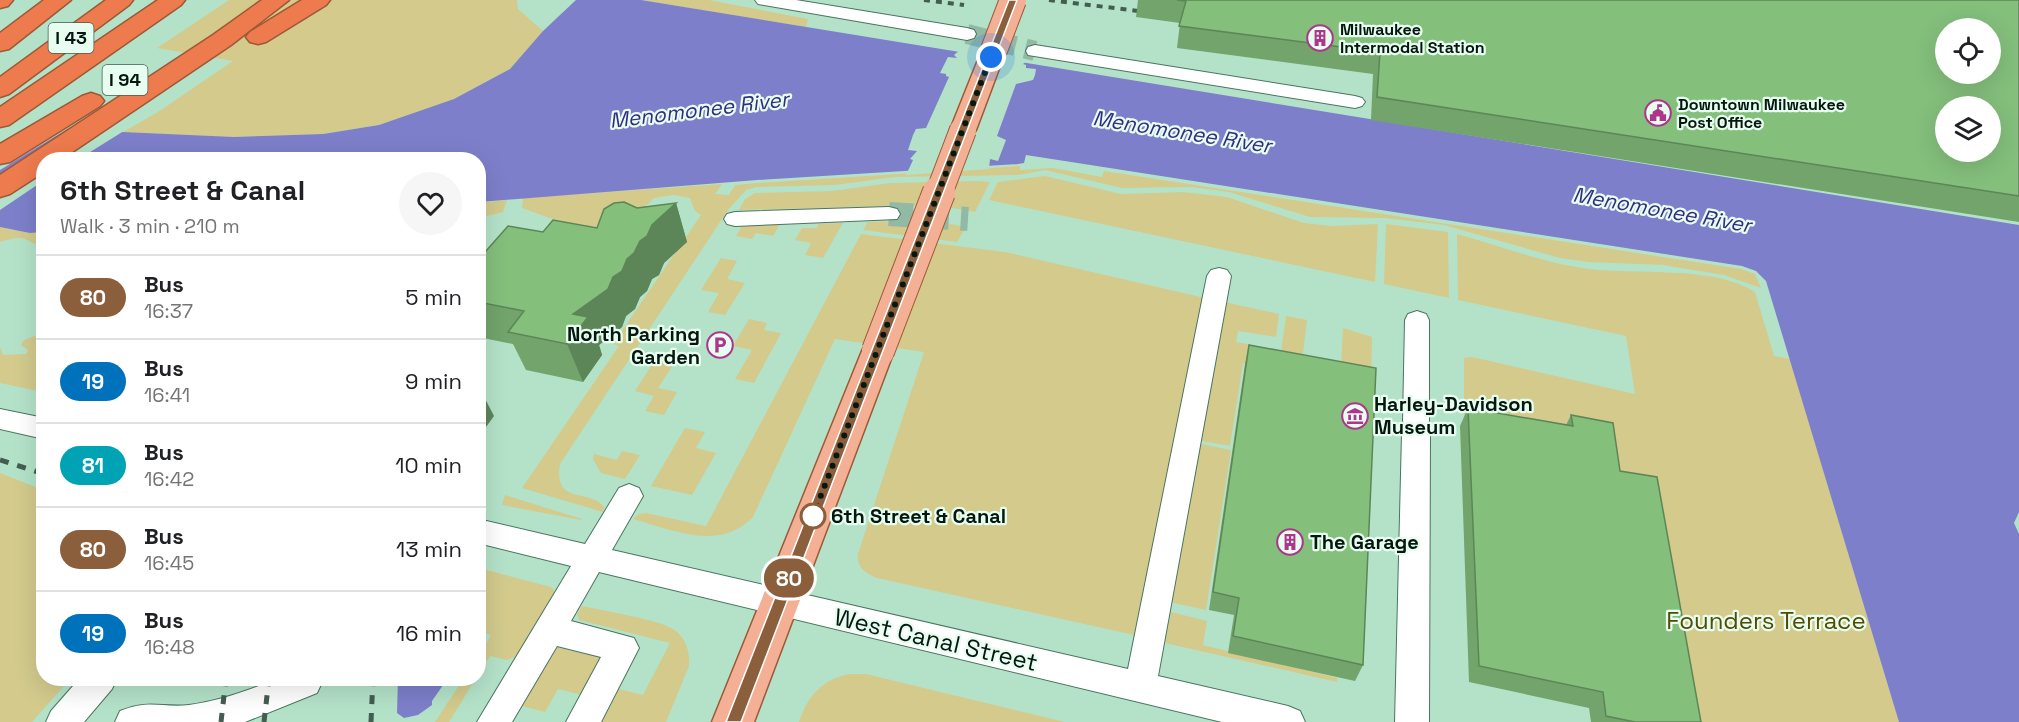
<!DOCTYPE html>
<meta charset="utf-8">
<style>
:root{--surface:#fff;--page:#f6f6f6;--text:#202124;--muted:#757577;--line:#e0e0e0}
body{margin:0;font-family:"Space Grotesk",sans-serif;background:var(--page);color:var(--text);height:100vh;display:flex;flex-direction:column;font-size:22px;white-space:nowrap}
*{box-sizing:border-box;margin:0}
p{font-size:20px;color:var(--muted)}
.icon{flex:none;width:33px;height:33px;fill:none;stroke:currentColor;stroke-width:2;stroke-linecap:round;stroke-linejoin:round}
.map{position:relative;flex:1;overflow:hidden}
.side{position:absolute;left:36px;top:152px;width:450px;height:534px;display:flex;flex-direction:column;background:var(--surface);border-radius:24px;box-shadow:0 6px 24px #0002}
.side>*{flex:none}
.badge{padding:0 12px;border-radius:20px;font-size:21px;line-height:39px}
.fabs{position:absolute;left:1935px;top:18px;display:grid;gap:12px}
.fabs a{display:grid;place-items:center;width:66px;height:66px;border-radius:50%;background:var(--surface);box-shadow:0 6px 24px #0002;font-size:30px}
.you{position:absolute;width:30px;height:30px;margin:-15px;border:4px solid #fff;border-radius:50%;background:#1a73e8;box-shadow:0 0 0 9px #1a73e833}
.map>.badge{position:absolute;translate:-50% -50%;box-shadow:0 0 0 3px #fff}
.round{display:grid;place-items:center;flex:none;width:63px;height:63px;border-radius:32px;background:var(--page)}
.overview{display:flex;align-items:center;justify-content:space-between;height:102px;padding:0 24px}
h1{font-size:28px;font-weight:700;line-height:45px}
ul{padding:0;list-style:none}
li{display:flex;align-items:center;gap:18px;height:84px;padding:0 24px;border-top:2px solid var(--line)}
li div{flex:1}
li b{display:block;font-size:22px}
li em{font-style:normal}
li .badge{min-width:66px;font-weight:700;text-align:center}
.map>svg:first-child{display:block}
.green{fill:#d3ca8c}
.water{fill:#7d7fca}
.pier{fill:#b4e2c9}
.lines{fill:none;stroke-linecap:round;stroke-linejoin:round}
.minor-tunnel-far1{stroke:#91b9a4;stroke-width:20;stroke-dasharray:20 10;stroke-linecap:butt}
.minor-tunnel{stroke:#91b9a4;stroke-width:24;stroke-dasharray:24 12;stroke-linecap:butt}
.minor-casing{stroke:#4a755f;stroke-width:2}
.major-casing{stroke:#9c5837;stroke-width:3}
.highway-casing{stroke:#9c5837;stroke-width:3}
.minor{fill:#fff;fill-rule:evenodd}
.major{fill:#f4b094;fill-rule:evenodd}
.highway{fill:#ed7b4d;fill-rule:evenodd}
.rail-far1{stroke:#435e50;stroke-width:4;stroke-dasharray:6 6;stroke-linecap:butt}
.rail{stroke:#435e50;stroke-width:5;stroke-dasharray:9 9;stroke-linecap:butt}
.major-bridge-far1-casing{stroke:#9c5837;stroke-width:28;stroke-linecap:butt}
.major-bridge-casing{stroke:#9c5837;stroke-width:34;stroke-linecap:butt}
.major-bridge-far1{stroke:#f4b094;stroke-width:26}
.major-bridge{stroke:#f4b094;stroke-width:32}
.wall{fill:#72a46b}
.shaded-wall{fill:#5c8657}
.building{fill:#84bf7c;stroke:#5c8657;stroke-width:1.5;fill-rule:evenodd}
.line{fill:#8b5e3c;stroke:#fff;stroke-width:1.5}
.walk{stroke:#06170f;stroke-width:6;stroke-dasharray:0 10.8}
.stop-dot{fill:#fff;stroke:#8b5e3c;stroke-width:3}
.labels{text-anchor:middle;stroke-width:4.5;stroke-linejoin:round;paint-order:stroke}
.far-poi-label{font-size:16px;font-weight:bold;fill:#06170f;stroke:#e6fdf0;text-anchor:start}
.shield{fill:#e6fdf0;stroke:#495c52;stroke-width:1.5}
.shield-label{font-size:18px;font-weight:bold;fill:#06170f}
.poi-label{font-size:20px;font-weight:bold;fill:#06170f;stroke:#e6fdf0;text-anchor:start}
.stop-label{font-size:20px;font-weight:bold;fill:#06170f;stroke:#e6fdf0;text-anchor:start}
.water-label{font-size:21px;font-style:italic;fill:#352b83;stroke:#e6fdf0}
.near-park-label{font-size:24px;fill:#544b01;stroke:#e6fdf0}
.near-street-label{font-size:24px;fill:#06170f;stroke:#e6fdf0}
</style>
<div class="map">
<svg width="2019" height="722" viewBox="0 0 2019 722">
<rect width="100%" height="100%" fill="#b4e2c9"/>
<!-- green -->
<g class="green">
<path d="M229 0H517L518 9 543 31 510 69 454 99 379 125 323 134 234 137 123 132 158 112 233 61 157 48Z"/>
<path d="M641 0H709L808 19 806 27Z"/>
<path d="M1020 166V170L1053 168 1102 177 1104 171 1741 269 1755 274 1761 288 1724 275 1663 265 1588 262 1560 258 1444 225 1385 218 1310 217 1229 192 1192 187 1122 188 1045 170 1018 175 894 177 835 185 756 187 746 190 728 210 560 464C553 506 590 488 604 507L603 512 522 488 619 346 613 344 701 215 695 211 690 198 673 195 654 198 644 208 608 229 569 225 522 208 523 198 722 184 715 194 729 195 735 185 757 183Z"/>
<path d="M1045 176 1121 194 1183 192 1227 197 1304 223 1332 226 1378 224 1375 282 989 200 998 182Z"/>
<path d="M977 181 990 182 975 212 937 205 739 210 745 199 755 193 832 191 890 183Z"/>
<path d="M507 200 503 212 479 218V203Z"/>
<path d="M931 220 966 227 957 242 863 230 868 222Z"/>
<path d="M843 223 823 258 805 255 811 243 795 240 802 228H817L818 224Z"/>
<path d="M743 224 775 223 780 224 773 236 756 233 752 239 736 236Z"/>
<path d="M1386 224 1448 232 1449 298 1384 284Z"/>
<path d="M0 227 30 233 43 232V244C34 245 32 242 25 239 18 236 7 240 0 242Z"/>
<path d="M861 234 1005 252 1205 298 1147 598H1142L1134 635 877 578C865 573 856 567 858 554L924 352 835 339 753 517C719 552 673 530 633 519L639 514 646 513 706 526Z"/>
<path d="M1457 234C1501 246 1543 263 1589 269 1638 275 1712 265 1755 292L1774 356 1790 359 1899 722H1683L1559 444 1464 427V358L1472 357 1635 394 1626 336 1458 300Z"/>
<path d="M721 258 737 261 727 279 745 283 725 315 708 312 719 293 701 290Z"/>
<path d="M1224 302 1279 314 1276 337 1238 331 1236 342 1274 349 1273 355 1255 364 1243 363 1230 446 1197 440Z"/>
<path d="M1286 316 1307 320 1301 370 1279 366Z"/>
<path d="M749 319 767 323 764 330 781 333 754 383 735 379 752 350 733 346Z"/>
<path d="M1343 328 1372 337 1371 385 1341 366Z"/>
<path d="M43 333V392L0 383V347L3 355 26 354 28 350 21 345 24 340Z"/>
<path d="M660 356 677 359 658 388 677 392 664 415 645 411 654 396 635 391 657 357Z"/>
<path d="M685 428 705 432 696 448 716 453 692 495 651 486Z"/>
<path d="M1196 443 1231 450 1206 610 1169 602Z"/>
<path d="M622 451 640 455 625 479 601 473 593 459 594 454 617 460Z"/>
<path d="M0 473 43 490 44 678H71L32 722H0Z"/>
<path d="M505 495 582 519 581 520 502 505Z"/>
<path d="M479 568 551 587 555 592 515 657 507 660 490 656 479 674V655L491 635 479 631Z"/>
<path d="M582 606C603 611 657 619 673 629 686 637 690 652 689 666L666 722H602L619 689 643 695 670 643 579 620 577 614Z"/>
<path d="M1171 612 1207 621 1203 645 1337 678V682L1165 643Z"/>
<path d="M556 647 602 658 582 695 558 689 545 712 522 706Z"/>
<path d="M849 674H866L1065 722H799C808 695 822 680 849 674Z"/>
<path d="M464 678H476L449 722H435Z"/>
</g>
<!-- water -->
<g class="water">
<path d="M576 0H641L2019 225V512L2014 523 2019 534V722H1899L1766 281 1756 271 1742 266 1026 155 1024 163 1018 164 757 180 479 202 478 159H44L43 232 30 233 0 227V121L123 132 234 137 323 134 379 125 454 99 510 69 543 31Z"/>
<path d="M398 678H448L432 701V705L418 715 404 718 397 713Z"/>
</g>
<!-- pier -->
<g class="pier">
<path d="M961 49 1025 59 1027 61 1023 64 1026 65V68L1036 69 1035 75 1033 80 1016 84 997 136 1006 140 998 161 990 159 989 169 906 175 913 160 910 159 917 151 908 150 913 135 916 129 926 128 949 77 946 76V74L940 73 948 57 957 58 954 55Z"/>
<path d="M0 118 13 119 74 125 0 170Z"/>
<path d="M82 125 127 129 79 159H44L43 181 0 210V179Z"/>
</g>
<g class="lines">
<!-- minor-tunnel-far1 -->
<path class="minor-tunnel-far1" d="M967 34 1035 51"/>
<!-- minor-tunnel -->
<path class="minor-tunnel" d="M889 214 968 219"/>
<!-- minor casing -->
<g class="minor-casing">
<g id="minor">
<path d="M755 0H796L967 28 974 30 976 34 974 38 967 40 764 5 758 4Z"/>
<path d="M1035 45 1355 96 1362 98 1365 102 1362 106 1355 108 1028 55 1026 51 1028 47Z"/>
<path d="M889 207 897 209 900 214 897 219 735 226 727 224 724 219 727 214 735 212Z"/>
<path d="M1219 268 1227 270 1231 276 1158 676 1288 706 1300 711 1305 722H1222L599 572 571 621 634 638 639 648 601 722H566L601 657 557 646 512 722H477L571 566 478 543V519L585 544 619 488 629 484 639 488 643 496 612 550 1128 669 1207 276 1211 270Z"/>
<path d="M1417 311 1426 314 1429 320V421L1426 427 1430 433 1429 722H1395L1402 433 1406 427 1403 421 1405 320 1408 314Z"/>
<path d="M0 409 44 418V439L0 429Z"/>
<path d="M80 678H117L112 689 84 722H46L51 711Z"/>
<path d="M279 678H324L317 693 245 722H115L120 711C149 699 162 708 189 705 220 701 250 690 279 678Z"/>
</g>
</g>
<!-- major casing -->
<g class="major-casing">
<g id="major">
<path d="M994 43 1003 45 1006 50 976 130 972 136 963 138 954 136 950 130 982 50 985 45Z"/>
<path d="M878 339 890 343 894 351 754 722H712L862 351 866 343Z"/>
</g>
</g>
<!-- highway casing -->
<g class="highway-casing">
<g id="highway">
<path d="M0 0H13L8 6 0 8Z"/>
<path d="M44 0H71L9 49 0 51V33Z"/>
<path d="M106 0H133L129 5 9 94 0 97V77Z"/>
<path d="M158 0H185L181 5 9 125 0 127V107Z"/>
<path d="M262 0H289L231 45 62 159H44V172L10 194 0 197V175L213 35Z"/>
<path d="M302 0H330L326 5 266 42 258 44 250 42 246 37 250 32Z"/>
<path d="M91 93 100 96 104 101 100 106 10 162 0 164V144L82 96Z"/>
</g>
</g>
<!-- minor -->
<use href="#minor" class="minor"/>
<!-- major -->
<use href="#major" class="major"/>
<!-- highway -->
<use href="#highway" class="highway"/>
<!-- rail-far1 -->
<g class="rail-far1">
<path d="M924 0 964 5"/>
<path d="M1049 0 1138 11"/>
</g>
<!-- rail -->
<g class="rail">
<path d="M0 460 44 474"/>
<path d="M221 722 226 678"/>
<path d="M264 722 269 678"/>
<path d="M371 722 373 678"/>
</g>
<!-- major-bridge-far1 casing -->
<g class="major-bridge-far1-casing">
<g id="major-bridge-far1">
<path d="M994 50 1013 0"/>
<path d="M939 193 963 130"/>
</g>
</g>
<!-- major-bridge casing -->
<g class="major-bridge-casing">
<path id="major-bridge" d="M878 351 939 192"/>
</g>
<!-- major-bridge-far1 -->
<use href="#major-bridge-far1" class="major-bridge-far1"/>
<!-- major-bridge -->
<use href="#major-bridge" class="major-bridge"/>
</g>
<!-- wall -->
<g class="wall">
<path d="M1138 0H2019V222L1371 120 1373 74 1177 48 1180 23 1136 17Z"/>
<path d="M676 203 687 242 664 263 659 275 652 279 647 291 640 297 635 309 626 316 622 327 599 345 602 355 583 382 526 370 513 344 478 337V260L543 232 597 228 637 208Z"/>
<path d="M1249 345 1363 665 1355 681 1228 653 1234 615 1209 610 1245 364Z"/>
<path d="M1468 408 1566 425 1571 415 1620 471 1701 722H1591L1589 708 1469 682 1460 426Z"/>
</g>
<!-- shaded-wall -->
<g class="shaded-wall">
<path d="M676 203 687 242 664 263 659 275 652 279 647 291 640 297 635 309 626 316 622 327 599 345 602 355 583 382 567 344 573 314 613 277 652 225Z"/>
<path d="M478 385 494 416 481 434 478 429Z"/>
</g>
<!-- building -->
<g class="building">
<path d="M1177 0H2019V196L1377 97 1380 52 1179 26 1186 1ZM1946 28H1990V74H1946ZM1946 106H1990V152H1946Z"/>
<path d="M624 202 637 208 676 203 652 225 647 236 640 241 634 253 627 259 622 271 613 277 608 289 573 314 588 317 567 344 508 332 524 311 478 302V260L508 226 543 232 553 220 597 228 604 209 614 203Z"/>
<path d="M1249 345 1376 368 1363 665 1233 636 1239 598 1213 592Z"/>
<path d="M1468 408 1573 426 1571 415 1613 423 1620 471 1657 477 1701 722H1635L1606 716 1603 692 1479 666Z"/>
</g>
<!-- line -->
<path class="line" d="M1009 0H1017L741 722H726Z"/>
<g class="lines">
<!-- walk -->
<path class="walk" d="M813 516 991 57"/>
</g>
<!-- icons -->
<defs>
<g id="building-ring" transform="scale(1.35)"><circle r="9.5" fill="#e6fdf0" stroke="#ae358b" stroke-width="1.5"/><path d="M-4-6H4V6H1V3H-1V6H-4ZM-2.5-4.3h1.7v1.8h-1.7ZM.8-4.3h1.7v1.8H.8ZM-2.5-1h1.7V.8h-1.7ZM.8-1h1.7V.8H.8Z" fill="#ae358b"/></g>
<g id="civic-ring" transform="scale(1.35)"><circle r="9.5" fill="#e6fdf0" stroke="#ae358b" stroke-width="1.5"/><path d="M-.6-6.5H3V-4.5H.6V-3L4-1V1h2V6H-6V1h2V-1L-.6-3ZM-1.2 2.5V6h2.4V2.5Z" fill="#ae358b"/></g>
<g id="parking-ring" transform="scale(1.35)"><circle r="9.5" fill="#e6fdf0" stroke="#ae358b" stroke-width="1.5"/><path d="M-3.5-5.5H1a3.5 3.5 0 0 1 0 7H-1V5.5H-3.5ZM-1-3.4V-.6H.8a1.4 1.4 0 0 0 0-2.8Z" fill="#ae358b"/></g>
<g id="museum-ring" transform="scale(1.35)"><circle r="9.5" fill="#e6fdf0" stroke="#ae358b" stroke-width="1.5"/><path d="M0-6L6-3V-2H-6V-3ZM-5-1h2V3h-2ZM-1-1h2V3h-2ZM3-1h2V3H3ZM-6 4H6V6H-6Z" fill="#ae358b"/></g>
</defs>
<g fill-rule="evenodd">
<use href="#building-ring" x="1320" y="38"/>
<use href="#civic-ring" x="1658" y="113"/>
<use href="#parking-ring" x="720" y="345"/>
<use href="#museum-ring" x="1355" y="416"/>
<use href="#building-ring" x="1290" y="542"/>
</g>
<!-- markers -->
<circle class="stop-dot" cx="813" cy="516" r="12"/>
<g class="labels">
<!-- far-poi labels -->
<g class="far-poi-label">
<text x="1340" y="35">Milwaukee<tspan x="1340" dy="18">Intermodal Station</tspan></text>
<text x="1678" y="110">Downtown Milwaukee<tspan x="1678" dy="18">Post Office</tspan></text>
</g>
<!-- shield labels -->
<g class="shield">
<rect x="48.5" y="23" width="45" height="30" rx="4.5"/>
<rect x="102.5" y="65" width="45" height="30" rx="4.5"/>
</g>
<g class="shield-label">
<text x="71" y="44">I 43</text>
<text x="125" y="86">I 94</text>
</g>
<!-- poi labels -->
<g class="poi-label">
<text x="700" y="341" text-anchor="end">North Parking<tspan x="700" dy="23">Garden</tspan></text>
<text x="1374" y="411">Harley-Davidson<tspan x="1374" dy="23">Museum</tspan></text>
<text x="1310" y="549">The Garage</text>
</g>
<!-- stop labels -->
<g class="stop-label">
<text x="831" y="523">6th Street &amp; Canal</text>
</g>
<!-- water labels -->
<g class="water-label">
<text transform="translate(699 110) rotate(-7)" y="7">Menomonee River</text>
<text transform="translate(1182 132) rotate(9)" y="7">Menomonee River</text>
<text transform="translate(1662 210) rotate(10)" y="7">Menomonee River</text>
</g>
<!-- near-park labels -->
<g class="near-park-label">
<text x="1766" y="629">Founders Terrace</text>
</g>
<!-- near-street labels -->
<g class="near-street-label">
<text transform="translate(936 640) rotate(13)" y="8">West Canal Street</text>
</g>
</g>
</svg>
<div class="fabs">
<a><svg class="icon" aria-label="locate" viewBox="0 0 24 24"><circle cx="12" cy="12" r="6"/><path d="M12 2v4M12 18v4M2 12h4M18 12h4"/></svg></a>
<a><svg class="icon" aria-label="layers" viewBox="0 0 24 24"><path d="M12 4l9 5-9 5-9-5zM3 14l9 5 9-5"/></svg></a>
</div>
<div class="you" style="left:991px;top:57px"></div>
<b class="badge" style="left:789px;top:578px;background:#8b5e3c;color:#fff">80</b>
<section class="side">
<div class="overview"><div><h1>6th Street &amp; Canal</h1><p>Walk · 3 min · 210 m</p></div><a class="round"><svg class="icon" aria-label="heart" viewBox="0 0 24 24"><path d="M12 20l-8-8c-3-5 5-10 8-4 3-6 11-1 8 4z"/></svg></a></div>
<ul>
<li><span class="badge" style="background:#8b5e3c;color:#fff">80</span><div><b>Bus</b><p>16:37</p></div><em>5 min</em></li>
<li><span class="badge" style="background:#0072bc;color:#fff">19</span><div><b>Bus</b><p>16:41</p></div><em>9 min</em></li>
<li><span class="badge" style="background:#00a3b4;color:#fff">81</span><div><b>Bus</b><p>16:42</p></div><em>10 min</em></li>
<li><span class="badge" style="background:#8b5e3c;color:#fff">80</span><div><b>Bus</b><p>16:45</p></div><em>13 min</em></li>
<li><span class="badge" style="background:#0072bc;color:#fff">19</span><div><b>Bus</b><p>16:48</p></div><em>16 min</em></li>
</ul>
</section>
</div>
